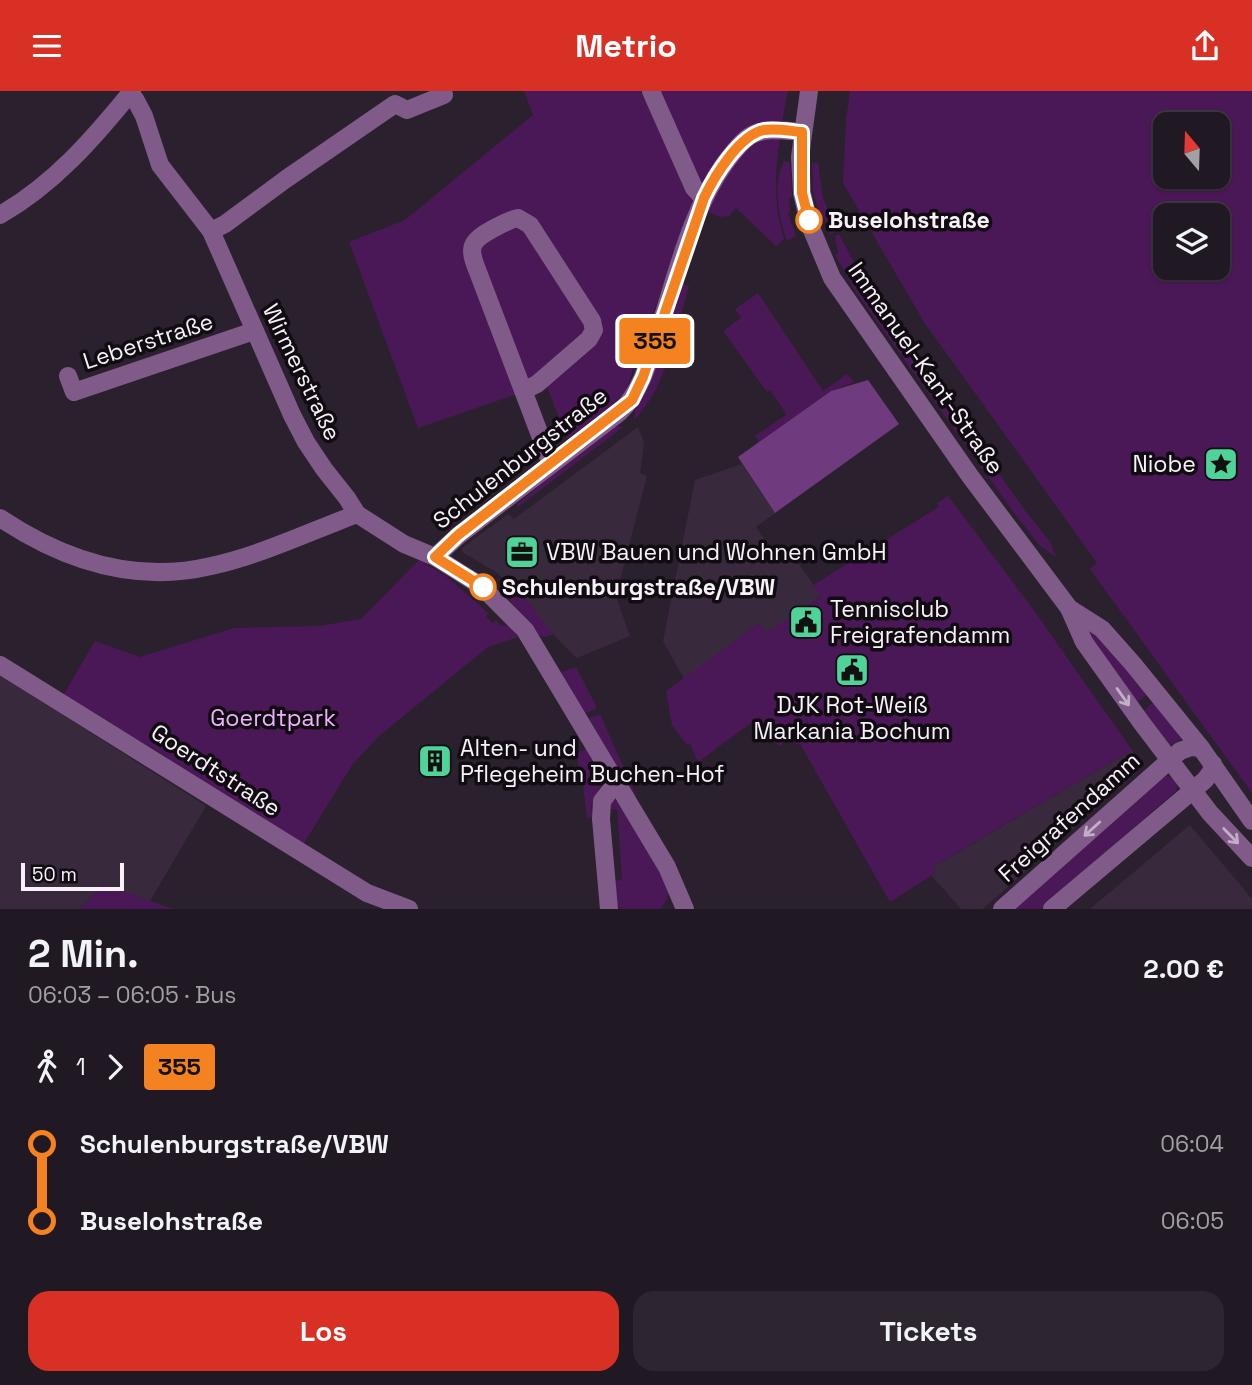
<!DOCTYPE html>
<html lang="de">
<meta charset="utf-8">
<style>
:root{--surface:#201822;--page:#2d252f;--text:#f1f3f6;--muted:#a2a0a5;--line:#3d3740;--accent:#d93025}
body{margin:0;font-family:"Space Grotesk",sans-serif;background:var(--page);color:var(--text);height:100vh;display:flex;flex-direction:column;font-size:26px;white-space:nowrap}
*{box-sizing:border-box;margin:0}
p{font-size:23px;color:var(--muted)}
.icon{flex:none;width:38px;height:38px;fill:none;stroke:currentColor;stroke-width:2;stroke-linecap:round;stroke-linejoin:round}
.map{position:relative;height:818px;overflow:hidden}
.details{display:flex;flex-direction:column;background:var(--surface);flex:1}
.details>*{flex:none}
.badge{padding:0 14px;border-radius:5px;font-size:24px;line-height:46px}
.needle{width:46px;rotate:341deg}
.tools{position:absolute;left:1153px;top:21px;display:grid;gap:14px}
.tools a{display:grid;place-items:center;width:77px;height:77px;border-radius:14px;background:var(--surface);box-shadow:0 2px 5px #0004,0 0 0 2px var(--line);font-size:35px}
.scale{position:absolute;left:21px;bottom:18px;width:103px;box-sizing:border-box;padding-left:7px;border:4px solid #f8f1fa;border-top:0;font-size:19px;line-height:24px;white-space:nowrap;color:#f8f1fa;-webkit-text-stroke:5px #110c12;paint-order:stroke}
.map>.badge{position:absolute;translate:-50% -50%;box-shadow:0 0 0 4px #fff}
.legs{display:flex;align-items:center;gap:10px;height:77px;padding:0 28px;font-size:23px}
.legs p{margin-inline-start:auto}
.overview{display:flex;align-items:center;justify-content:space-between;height:119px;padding:0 28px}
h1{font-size:38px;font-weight:700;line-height:52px}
.primary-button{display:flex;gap:14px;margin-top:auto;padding:14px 28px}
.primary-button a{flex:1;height:80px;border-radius:21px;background:var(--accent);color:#fff;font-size:28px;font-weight:700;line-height:80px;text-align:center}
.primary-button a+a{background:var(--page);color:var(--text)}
ul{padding:0 28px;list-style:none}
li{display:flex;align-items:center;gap:24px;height:77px;font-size:26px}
li i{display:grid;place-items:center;width:10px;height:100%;margin:0 9px;background:currentColor}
li i::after{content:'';width:18px;height:18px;margin:-9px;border:5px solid;border-radius:50%;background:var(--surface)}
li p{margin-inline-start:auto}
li:first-child i{background:linear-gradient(#0000 50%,currentColor 0)}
li:last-child i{background:linear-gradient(currentColor 50%,#0000 0)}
header{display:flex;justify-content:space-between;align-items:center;height:91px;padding:0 28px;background:var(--accent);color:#fff;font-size:32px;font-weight:700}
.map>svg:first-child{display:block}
.built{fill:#382a3c}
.green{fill:#4b1857;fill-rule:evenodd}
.forest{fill:#703a7e}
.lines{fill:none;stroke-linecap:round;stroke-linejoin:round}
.minor{stroke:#805b89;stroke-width:18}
.oneway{stroke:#c2aec7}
.line-1-casing{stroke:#fff;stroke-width:16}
.line-1{stroke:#f58220;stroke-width:10}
.stop-1-dot{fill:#fff;stroke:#f58220;stroke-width:3.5}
.labels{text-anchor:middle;stroke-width:7;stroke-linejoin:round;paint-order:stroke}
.stop-label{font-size:23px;font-weight:bold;fill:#f8f1fa;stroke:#110c12;text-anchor:start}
.street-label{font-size:23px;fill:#f8f1fa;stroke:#110c12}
.poi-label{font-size:23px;fill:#f8f1fa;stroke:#110c12;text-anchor:start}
.park-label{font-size:23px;fill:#eeb2fe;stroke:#110c12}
</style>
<header><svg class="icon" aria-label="menu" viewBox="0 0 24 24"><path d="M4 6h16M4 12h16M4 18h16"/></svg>Metrio<svg class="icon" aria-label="share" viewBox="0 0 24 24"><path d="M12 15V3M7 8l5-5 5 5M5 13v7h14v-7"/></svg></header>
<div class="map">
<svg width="1252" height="818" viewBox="0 0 1252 818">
<rect width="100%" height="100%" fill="#2b202e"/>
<!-- built -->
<g class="built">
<path d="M638 336 644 351 640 382 647 385 616 505 630 545 577 567 553 543 520 502 496 481 462 461V457L508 423 514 428Z"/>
<path d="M742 373 775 422 756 436 780 471 792 463 821 505 766 543 758 533 684 588 663 550 695 389Z"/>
<path d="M0 584 206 715 150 810 103 793 80 818H0Z"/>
<path d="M1132 659 1140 671 1138 680 983 818H961L931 784 936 781 933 776Z"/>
<path d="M1190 734 1252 808V818H1090Z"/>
</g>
<!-- green -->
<g class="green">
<path d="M524 0H788L782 31 758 33 684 135 626 299 615 313 567 348 546 293 418 337 349 151 405 129 533 24Z"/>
<path d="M850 0H1252V702L1090 478 1097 472 924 231 843 92 846 30ZM1218 33V86H1166V33ZM1218 124V177H1166V124Z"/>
<path d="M770 48H780C774 81 774 116 784 148L776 155 736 117 729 125 720 126 706 120C722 92 736 55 770 48Z"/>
<path d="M784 70 790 71 792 106 789 107 790 121 788 122 796 145 787 150C779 127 772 93 784 70Z"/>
<path d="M812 72H818L823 107 837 140 830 143 824 126 820 127 813 100Z"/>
<path d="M839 143 865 192 1021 414 1050 451 1056 466 1039 454 1012 419 856 201 835 164 838 162 835 145Z"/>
<path d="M681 193 689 195C677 237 666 298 634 329L635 319Z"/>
<path d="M758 202 823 300 847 283 854 291 831 300 759 351 755 345 786 324 785 321 770 299 767 301 723 240 741 227 735 218Z"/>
<path d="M615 335 623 336 518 416 517 413 537 397 535 393Z"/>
<path d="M948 405 1030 514 1132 659 934 775 937 781 890 811 800 653 797 654 792 646 779 655 759 626 698 671 690 653 687 654 672 634 666 600 759 532 766 542 820 506 813 494 939 416 937 412Z"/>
<path d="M419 469 446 485 488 522 486 526 493 532 496 529 502 535 509 534 518 546 488 556 379 645 352 674 303 754 231 710 154 658 62 606 95 550 140 566 234 537 319 535 361 528Z"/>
<path d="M511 494 532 515 553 543 545 546 538 544 506 505Z"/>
<path d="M1095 541 1150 601 1135 613 1089 544Z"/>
<path d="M576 576 597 617 585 623 561 584 562 581Z"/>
<path d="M1156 609 1184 647 1169 655 1141 622Z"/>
<path d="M600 623 636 705 633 706 587 628Z"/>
<path d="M589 657 605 686 591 715 592 726 587 727 583 694 576 662Z"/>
<path d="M1168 685 1174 688 1177 693 1176 700 1041 818H1011L1162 687Z"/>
<path d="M609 709H616C630 730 664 775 668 799 669 807 665 812 660 818H621L616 814 610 792 622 788 617 718 605 719Z"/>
<path d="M103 793 173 818H80Z"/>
</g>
<!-- forest -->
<path class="forest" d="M868 289 899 333 775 422 738 366 831 300Z"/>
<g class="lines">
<!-- minor -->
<g class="minor">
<path d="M651 0 694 97 703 107"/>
<path d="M809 0 800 66 802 102 809 132 832 187 970 385 1069 517 1084 551 1141 631 1210 722 1252 767"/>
<path d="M129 4 135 8 144 25 160 74 211 140 292 324 306 351 324 378 347 407 357 423 404 453 435 466 481 495 525 539 667 776 685 818"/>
<path d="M0 124C54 93 93 48 132 0"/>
<path d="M211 140 225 133 286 88 395 13 407 19 444 4 441 0"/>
<path d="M68 285 74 301 254 240"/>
<path d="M523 300 537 293 589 248 594 239 592 230 530 134 518 127C508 129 500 134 491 139 468 151 469 159 478 181L551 373"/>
<path d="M0 427C63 469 135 493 211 475 261 464 309 441 357 423"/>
<path d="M435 466 459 444 620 321C643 298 650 266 660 235 677 182 692 118 725 72 732 63 740 51 750 45 766 36 785 40 802 41"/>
<path d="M1069 517 1102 538 1133 573 1201 657 1252 730"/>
<path d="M0 574 367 802 409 818"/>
<path d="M609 818 601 728 602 710 616 692"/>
<path d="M1002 818 1180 660 1191 656 1201 657"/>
<path d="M1052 818 1205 689 1211 681 1213 673"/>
</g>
</g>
<!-- one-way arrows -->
<defs><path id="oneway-shaft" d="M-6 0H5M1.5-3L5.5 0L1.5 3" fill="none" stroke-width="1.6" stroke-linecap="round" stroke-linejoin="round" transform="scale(1.75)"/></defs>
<g class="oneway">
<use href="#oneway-shaft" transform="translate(1123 606) rotate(55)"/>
<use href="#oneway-shaft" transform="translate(1092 738) rotate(138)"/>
<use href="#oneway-shaft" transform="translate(1231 745) rotate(46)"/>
</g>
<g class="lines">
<!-- line-1 casing -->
<g class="line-1-casing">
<path id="line-1" d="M483 496 435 466 458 444 632 309 643 286 704 107C714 86 739 44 764 39 776 37 790 40 802 41V102L809 129"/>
</g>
<!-- line-1 -->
<use href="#line-1" class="line-1"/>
</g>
<!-- icons -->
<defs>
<g id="sight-square" transform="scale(1.75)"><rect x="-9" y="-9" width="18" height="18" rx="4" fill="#4fd399" stroke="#110c12"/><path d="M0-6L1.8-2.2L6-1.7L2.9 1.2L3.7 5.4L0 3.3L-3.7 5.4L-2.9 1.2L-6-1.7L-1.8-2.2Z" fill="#111"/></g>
<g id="office-square" transform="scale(1.75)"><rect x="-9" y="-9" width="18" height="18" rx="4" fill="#4fd399" stroke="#110c12"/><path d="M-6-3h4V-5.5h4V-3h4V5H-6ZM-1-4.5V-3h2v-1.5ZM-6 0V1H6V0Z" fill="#111"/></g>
<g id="civic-square" transform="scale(1.75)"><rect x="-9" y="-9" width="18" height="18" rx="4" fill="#4fd399" stroke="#110c12"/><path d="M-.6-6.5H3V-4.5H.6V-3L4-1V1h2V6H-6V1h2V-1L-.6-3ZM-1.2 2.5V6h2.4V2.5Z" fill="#111"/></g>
<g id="building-square" transform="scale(1.75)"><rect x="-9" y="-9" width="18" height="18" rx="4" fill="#4fd399" stroke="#110c12"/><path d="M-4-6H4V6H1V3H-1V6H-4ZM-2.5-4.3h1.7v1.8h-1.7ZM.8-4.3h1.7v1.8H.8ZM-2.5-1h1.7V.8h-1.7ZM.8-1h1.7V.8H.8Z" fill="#111"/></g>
</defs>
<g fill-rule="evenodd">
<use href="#sight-square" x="1221" y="373"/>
<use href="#office-square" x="522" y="461"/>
<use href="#civic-square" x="806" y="531"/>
<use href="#civic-square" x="852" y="579"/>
<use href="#building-square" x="435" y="670"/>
</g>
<!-- markers -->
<g class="stop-1-dot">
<circle cx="809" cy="129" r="12"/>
<circle cx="483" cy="496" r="12"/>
</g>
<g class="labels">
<!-- stop labels -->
<g class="stop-label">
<text x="828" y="137">Buselohstraße</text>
<text x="502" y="504">Schulenburgstraße/VBW</text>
</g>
<!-- street labels -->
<g class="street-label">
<text transform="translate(148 250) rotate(-18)" y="8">Leberstraße</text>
<text transform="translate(926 277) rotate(55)" y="8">Immanuel-Kant-Straße</text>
<text transform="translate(302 281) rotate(64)" y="8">Wirmerstraße</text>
<text transform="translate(520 367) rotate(-38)" y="8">Schulenburgstraße</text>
<text transform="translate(216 679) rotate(33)" y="8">Goerdtstraße</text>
<text transform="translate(1069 726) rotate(-42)" y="8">Freigrafendamm</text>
</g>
<!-- poi labels -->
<g class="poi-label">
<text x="1196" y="381" text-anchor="end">Niobe</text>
<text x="546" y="469">VBW Bauen und Wohnen GmbH</text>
<text x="830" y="526">Tennisclub<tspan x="830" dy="26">Freigrafendamm</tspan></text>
<text x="852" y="622" text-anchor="middle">DJK Rot-Weiß<tspan x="852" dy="26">Markania Bochum</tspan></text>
<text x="460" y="665">Alten- und<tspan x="460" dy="26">Pflegeheim Buchen-Hof</tspan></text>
</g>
<!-- park labels -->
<g class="park-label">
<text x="273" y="635">Goerdtpark</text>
</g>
</g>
</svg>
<div class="tools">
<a><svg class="needle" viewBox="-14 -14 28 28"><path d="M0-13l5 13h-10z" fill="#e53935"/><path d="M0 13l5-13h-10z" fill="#a2a0a5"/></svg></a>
<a><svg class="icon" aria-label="layers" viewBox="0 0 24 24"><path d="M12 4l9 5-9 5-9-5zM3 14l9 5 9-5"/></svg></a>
</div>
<div class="scale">50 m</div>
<b class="badge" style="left:655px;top:250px;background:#f58220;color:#111">355</b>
</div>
<section class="details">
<div class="overview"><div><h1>2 Min.</h1><p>06:03 – 06:05 · Bus</p></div><b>2.00 €</b></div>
<div class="legs"><svg class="icon" aria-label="walk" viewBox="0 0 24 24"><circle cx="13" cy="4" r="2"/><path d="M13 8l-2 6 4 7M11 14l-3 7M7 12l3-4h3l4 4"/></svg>1<svg class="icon" aria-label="forward" viewBox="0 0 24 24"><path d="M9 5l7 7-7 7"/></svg><b class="badge" style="background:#f58220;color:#111">355</b></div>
<ul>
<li><i style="color:#f58220"></i><b>Schulenburgstraße/VBW</b><p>06:04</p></li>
<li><i style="color:#f58220"></i><b>Buselohstraße</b><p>06:05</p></li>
</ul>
<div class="primary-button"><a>Los</a><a>Tickets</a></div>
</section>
